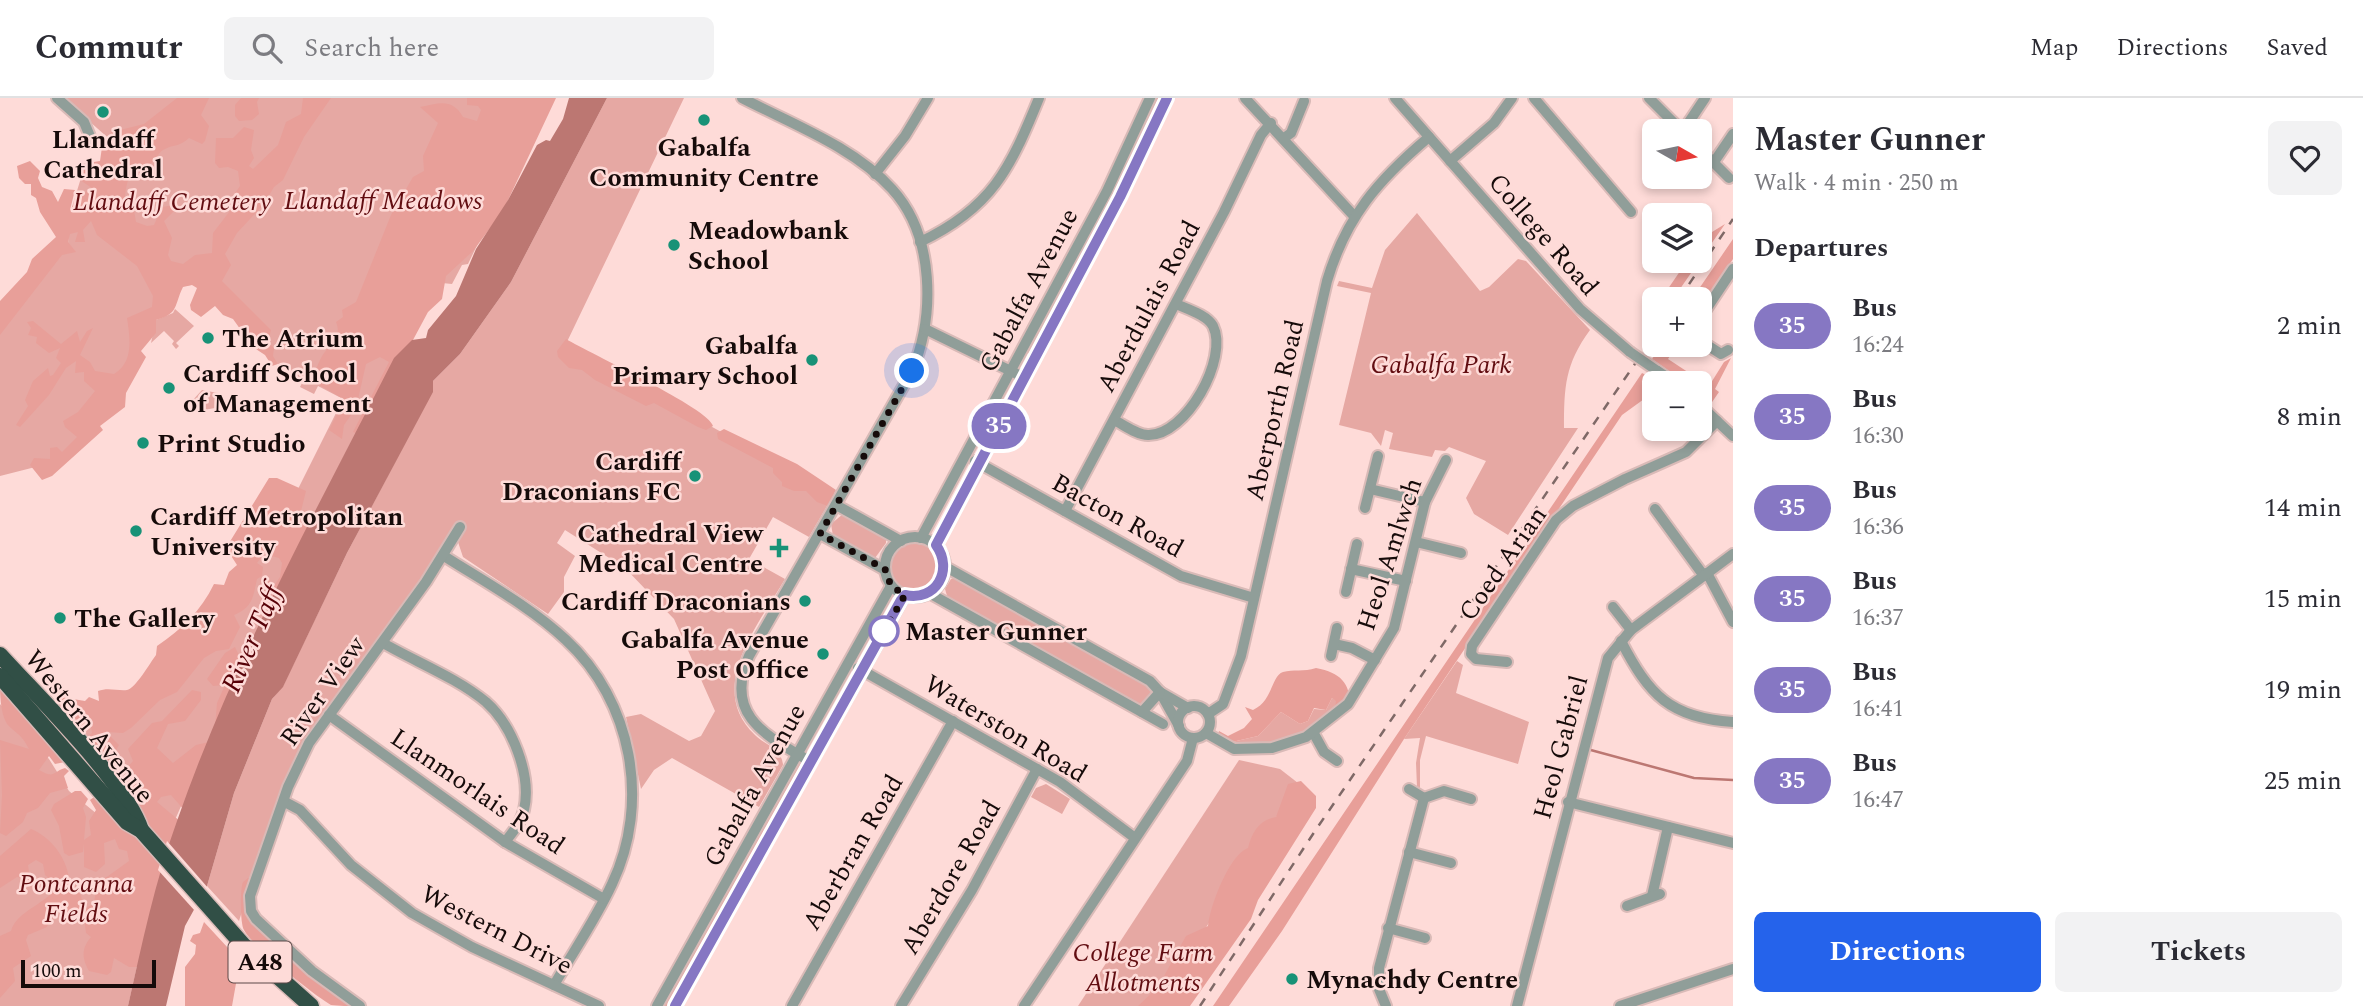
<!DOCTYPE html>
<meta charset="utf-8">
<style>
:root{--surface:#fff;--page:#f2f2f3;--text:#2b2b33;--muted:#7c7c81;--line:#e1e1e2;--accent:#2563eb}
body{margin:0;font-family:Spectral,serif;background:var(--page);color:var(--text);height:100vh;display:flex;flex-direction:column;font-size:26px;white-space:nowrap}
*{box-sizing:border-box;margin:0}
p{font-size:23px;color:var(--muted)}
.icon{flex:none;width:38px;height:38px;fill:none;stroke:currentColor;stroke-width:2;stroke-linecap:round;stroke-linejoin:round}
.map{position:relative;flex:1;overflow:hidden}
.drawer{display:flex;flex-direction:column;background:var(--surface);width:630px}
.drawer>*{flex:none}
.badge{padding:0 14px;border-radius:23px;font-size:24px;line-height:46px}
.needle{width:46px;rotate:99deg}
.controls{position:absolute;left:1642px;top:21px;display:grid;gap:14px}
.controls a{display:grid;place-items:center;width:70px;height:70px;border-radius:10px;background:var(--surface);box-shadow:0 4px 10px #0003;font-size:35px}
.scale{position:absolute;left:21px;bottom:18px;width:135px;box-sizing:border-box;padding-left:7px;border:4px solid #160b0a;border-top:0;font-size:19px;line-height:24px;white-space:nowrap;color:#160b0a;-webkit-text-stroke:5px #fedbd8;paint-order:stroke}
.you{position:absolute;width:35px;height:35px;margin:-18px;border:5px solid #fff;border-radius:50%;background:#1a73e8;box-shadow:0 0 0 10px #1a73e833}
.map>.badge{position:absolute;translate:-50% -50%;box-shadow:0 0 0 4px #fff}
h2{padding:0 21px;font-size:26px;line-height:63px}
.round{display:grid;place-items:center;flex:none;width:74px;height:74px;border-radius:10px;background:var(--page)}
.summary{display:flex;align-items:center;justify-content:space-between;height:119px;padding:0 21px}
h1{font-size:33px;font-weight:700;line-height:52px}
.cta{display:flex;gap:14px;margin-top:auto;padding:14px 21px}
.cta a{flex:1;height:80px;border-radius:10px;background:var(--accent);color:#fff;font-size:28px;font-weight:700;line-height:80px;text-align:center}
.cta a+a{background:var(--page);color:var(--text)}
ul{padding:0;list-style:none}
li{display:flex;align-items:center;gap:21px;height:91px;padding:0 21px}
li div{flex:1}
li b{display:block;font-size:26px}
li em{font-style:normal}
li .badge{min-width:77px;font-weight:700;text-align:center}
header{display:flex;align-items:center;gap:42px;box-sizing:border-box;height:98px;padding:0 35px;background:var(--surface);border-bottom:2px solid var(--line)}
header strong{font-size:33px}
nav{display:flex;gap:38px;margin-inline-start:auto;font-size:24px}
.search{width:490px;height:63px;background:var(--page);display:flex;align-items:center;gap:18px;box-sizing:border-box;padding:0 24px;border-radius:10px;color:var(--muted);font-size:26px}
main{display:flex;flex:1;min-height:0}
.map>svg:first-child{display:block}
.green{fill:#e6a8a3}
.forest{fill:#e89f99}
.water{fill:#bc7772}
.pier{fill:#fedbd8}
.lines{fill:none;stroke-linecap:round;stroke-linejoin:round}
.stream{stroke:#bc7772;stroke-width:2.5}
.minor-casing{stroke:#d9bab7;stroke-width:14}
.highway-casing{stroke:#d9bab7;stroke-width:19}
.minor{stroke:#909e99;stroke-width:10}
.highway{stroke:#314f46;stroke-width:16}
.rail{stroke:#7f6967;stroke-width:2.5;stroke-dasharray:9 9;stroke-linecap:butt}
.minor-bridge-casing{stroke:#d9bab7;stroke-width:14;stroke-linecap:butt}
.minor-bridge{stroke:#909e99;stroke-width:10}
.line-casing{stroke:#fff;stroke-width:16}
.line{stroke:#8677c3;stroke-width:10}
.walk{stroke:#160b0a;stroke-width:7;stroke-dasharray:0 12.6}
.poi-dot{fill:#189277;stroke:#fedbd8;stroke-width:2.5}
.stop-dot{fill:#fff;stroke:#8677c3;stroke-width:3.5}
.labels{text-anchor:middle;stroke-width:5;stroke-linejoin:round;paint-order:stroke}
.shield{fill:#fedbd8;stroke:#5c4948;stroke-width:2}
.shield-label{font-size:24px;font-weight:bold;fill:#160b0a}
.poi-label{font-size:26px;font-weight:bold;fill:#160b0a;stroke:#fedbd8;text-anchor:start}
.park-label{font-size:26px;font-style:italic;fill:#620d11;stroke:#fedbd8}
.street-label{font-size:26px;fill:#160b0a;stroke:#fedbd8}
.stop-label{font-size:26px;font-weight:bold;fill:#160b0a;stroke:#fedbd8;text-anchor:start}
.water-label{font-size:28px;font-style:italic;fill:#570007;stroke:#fedbd8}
</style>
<header>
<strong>Commutr</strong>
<div class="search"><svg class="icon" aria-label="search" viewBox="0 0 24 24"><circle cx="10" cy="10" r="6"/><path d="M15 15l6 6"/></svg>Search here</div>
<nav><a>Map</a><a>Directions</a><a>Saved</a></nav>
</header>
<main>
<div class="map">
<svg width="1733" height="908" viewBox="0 0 1733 908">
<rect width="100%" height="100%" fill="#fedbd8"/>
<!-- green -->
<g class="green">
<path d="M63 0H548L468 166 462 167 452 186 442 185 394 260 288 468 166 742 106 662 63 615 111 621 185 559 298 391 343 301 318 288 314 296 300 289 303 283 281 270 210 184 178 189 145 227 114 307 55 364 0 378V228L68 147 69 119 84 70 95 72 115 46Z"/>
<path d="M607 0H684L565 248 834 396 809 439 773 419 749 461 785 481C759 526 705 590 755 637 766 648 782 650 783 667L759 709 672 660 654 672 641 691 626 619 641 616 689 643 701 638 715 613 674 521 625 470 565 432 557 445 575 458 564 479V494L548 516 463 459 458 444 465 429 461 425 319 622 292 667 282 689 239 823 207 788 234 695 272 601 283 588 347 455 432 294 433 283 460 256 511 184Z"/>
<path d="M1155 0H1163L1138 56 1032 257 1025 254Z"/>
<path d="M1417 115 1480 193 1489 189 1518 161 1526 163 1590 232C1565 266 1564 289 1564 330H1578L1508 437 1474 416 1466 400 1486 363 1449 349 1445 353 1435 352 1432 359 1389 351 1393 335 1385 332 1381 348 1371 335 1339 327 1371 195 1337 188 1339 183 1372 190 1385 152Z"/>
<path d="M175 211 194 228 176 245 179 248 176 251 172 246 174 243 164 233 151 245 156 222 173 215Z"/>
<path d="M202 292 223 296 224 305 215 310 186 315 183 313Z"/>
<path d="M843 416 886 439V445L875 460 833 438 831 426Z"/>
<circle cx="914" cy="469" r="25"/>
<path d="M956 479 1137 579 1151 591V597L1141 608 948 501 945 491 951 481Z"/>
<path d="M1457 563 1463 567 1456 595 1529 624 1518 666 1426 638 1420 662V690L1417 689 1416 665 1420 640 1404 641Z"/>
<path d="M1332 600 1336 602V608C1314 636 1266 652 1232 644L1258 638 1281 614 1300 626 1308 623 1314 611 1326 612Z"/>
<path d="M0 606 49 661 69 693 137 749 142 846 128 908H0Z"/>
<path d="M1239 662 1280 671 1298 685 1156 908H1078Z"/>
<path d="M798 665 804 669 670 908H661Z"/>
<path d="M1046 686 1070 701 1062 716 1031 699 1036 690Z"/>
</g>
<!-- forest -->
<g class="forest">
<path d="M177 0H209L201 17 209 28 205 43 202 46 189 40C180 49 173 46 163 52 158 55 156 62 151 65 133 78 129 68 125 98L134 112 136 124 147 128 154 127 162 109 174 107V113L164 123 172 140 168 157 171 163 183 166 195 157 212 155 213 135 233 109V98L240 88 238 73 228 69 219 70 215 65 216 40H233L244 29 254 32 251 52 254 60 249 68 253 71 278 47 286 24 301 16 303 0H331L304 39 283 82 274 89 264 106 237 135 225 156 231 167 222 183 271 232 268 244 274 250 273 258 278 266 272 268 265 257 253 249 233 221 223 217 215 208 201 219 191 212 190 207 197 190 192 187 183 189C174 207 179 216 156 222V235L141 253 146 259 126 295 125 309 100 328 103 332 52 378 42 382 30 367 34 360 50 361V350L57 349 62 354 77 339 65 329 63 323 78 314 95 293 84 283V274L75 275 76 263 66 270 49 297 20 329 16 327 28 308 25 302 33 283 48 270 50 278 53 277 61 265 56 260 60 250 49 255 36 245 37 239 28 237 31 230 27 224 33 223 61 246 77 233 80 244 87 233 93 230 80 257 90 264 95 273 114 276C134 264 130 240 127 220L152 209 153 198 137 168 97 137 91 123 83 132 85 144H75L78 134 70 136 68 144 76 154 62 157 0 237V203L27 174 32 161 56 139 40 114 36 100 31 97V86H25L19 80 17 68 30 63 40 73 38 80 42 89 52 93 58 104 64 91 75 92 70 112C80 105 81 95 92 90L71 76 75 67 100 63 102 49 112 34 144 26Z"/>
<path d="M241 0H259L257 4 259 16 252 22 239 23 235 18V7Z"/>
<path d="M467 0H556L503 113 473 153 446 178 442 201 428 214 362 337 353 334 389 264 380 259 366 266 356 310 344 327 342 341 329 332 341 308 340 299 312 283C315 276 317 267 321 260 328 246 343 241 336 224L343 219 342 212 356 204 391 117 413 79 424 73 423 58 438 25 420 9C440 5 452 0 463 19L477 23 481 12 478 8 467 7Z"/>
<path d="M1725 126 1673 201H1661L1687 163H1699V142Z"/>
<path d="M1733 141V161L1699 212V201H1692Z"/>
<path d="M566 241C589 255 710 311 713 328L706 332 698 329 654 305 646 308 595 282 582 272 569 270 558 259 557 253Z"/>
<path d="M1662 247H1677L1668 261 1709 288 1724 264 1731 260 1715 291 1719 294 1710 307 1699 296V285H1686L1652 261Z"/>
<path d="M1642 275 1662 285H1654L1651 296 1622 317 1404 641 1282 833 1229 908H1213Z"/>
<path d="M724 331 797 366 836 392 828 408 817 404 806 393H794L782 388V384L773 375V370L718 341 717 335Z"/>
<path d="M269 380H277L306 393 298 425 311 416 323 420 278 496 273 489 280 479 282 465 279 460 264 456 257 465 263 469 262 478 257 481C253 499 253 509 234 517L240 529 229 551 216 553 204 560 177 594 160 602 131 630 123 635 106 634 119 647 115 654 123 665 117 674 86 640 92 635 91 629 76 633 54 610 55 602 61 599 85 603 89 599 99 603 98 593C108 589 117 593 127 592 135 591 150 565 156 557L157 548C181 532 201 513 214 486L224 487 229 474 237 467 226 450Z"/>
<path d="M235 549 244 568 215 629 217 605 225 587 213 588 207 581 225 555Z"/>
<path d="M1316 570C1341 575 1349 584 1351 608L1335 610 1336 603 1332 600 1326 612 1314 610 1308 623 1300 626 1281 614 1258 638 1232 644 1218 636 1219 633 1228 638 1244 630 1252 621 1245 609 1253 612C1273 603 1271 578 1283 574 1293 571 1304 574 1316 570Z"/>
<path d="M0 581 65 664 55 666 49 658 39 672C55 681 52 674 65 670L69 673 64 678 68 690 50 695 38 710 27 715 23 724 6 738 0 735 2 697 0 642 29 651C21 635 15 635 7 626 0 614 0 596 0 581Z"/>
<path d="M192 592 201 594V602L185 623 168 626 157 650 173 665 196 647 209 644 185 713 171 697 161 699 157 704 181 724V732L167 750 132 707 137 704 128 694 131 685 127 670 133 663 128 651 152 625 162 623Z"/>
<path d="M1301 683 1316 698V710L1258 802 1251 821 1190 908H1138L1158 889 1186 838 1208 828C1210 808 1229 757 1248 750 1252 734 1259 722 1276 719L1288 686Z"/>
<path d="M75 693H81L88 701 83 710 86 719 84 742 91 737 89 723 96 712 90 702 97 697 165 770 139 869H129L114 860 111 874 107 877 89 873C82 860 81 851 91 839L86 835 83 812 94 805 97 786 129 763 127 753 119 751 115 741 104 745 105 766 96 774 84 769V746L83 754 69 758 64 755 59 728 51 712 54 706Z"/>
<path d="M31 731C53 740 69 763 70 788L81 797 83 810 68 814 57 812 51 816 47 829 28 837 26 842 31 858 13 870 15 883 0 900V838L11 833C17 812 48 806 59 786L57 782H51L45 777 43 766 36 762 28 767 30 781 17 779 0 790V758Z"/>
<path d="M248 780 254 781V813L288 861 358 908C350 908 338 908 331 907 315 898 251 847 244 832 240 826 240 790 243 784Z"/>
<path d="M204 824 240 863 232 908H185V869L195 856 196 847 190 843 193 837 200 835Z"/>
</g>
<!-- water -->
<path class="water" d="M569 0H607L511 184 460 256 433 283V294L347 455 283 589 272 601 234 695 207 788 185 828 166 908H128C142 846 155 783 177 723 233 562 317 411 394 260L412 242 426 240 428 232 456 198 476 151 508 102 537 47 546 42 550 43 563 21Z"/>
<!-- pier -->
<path class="pier" d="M167 743 209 791 195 813 158 772Z"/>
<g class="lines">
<!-- stream -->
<path class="stream" d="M1587 651 1694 680 1733 682"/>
<!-- minor casing -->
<g class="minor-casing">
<g id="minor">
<path d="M57 0 84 24 91 41"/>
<path d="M742 0C792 26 854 49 892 91 935 138 935 218 912 273L749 558C723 618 767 638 811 664"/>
<path d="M1245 0 1354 118"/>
<path d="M1395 0 1580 211 1630 254"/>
<path d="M1534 0 1631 114"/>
<path d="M1649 0 1682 33"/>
<path d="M1683 33 1705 0"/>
<path d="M1284 40 1291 35 1304 3"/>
<path d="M1699 50 1729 80"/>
<path d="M1450 63 1494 25 1512 0"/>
<path d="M1714 64 1733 36"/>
<path d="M875 76 905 38 928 0"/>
<path d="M920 144C992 110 1010 71 1039 0"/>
<path d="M1699 222 1733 171"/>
<path d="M925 231 1017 276"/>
<path d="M1699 242 1721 256 1728 252"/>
<path d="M1656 272 1675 285"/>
<path d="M1699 306 1733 338"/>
<path d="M1114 322C1124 327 1137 337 1148 337 1186 338 1229 260 1213 228 1207 217 1187 211 1176 206"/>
<path d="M975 363 1181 478 1254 500"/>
<path d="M1370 391 1425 404"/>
<path d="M836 407 901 443"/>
<path d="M1365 410 1378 358"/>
<path d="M1655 411 1704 478"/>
<path d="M1065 413 1224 114 1261 37 1271 25"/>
<path d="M820 436 885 472"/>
<circle cx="915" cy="469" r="30"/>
<path d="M921 440 1107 93 1150 0"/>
<path d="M1416 444 1461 455"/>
<path d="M936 447 1120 99 1167 0"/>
<path d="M444 458C485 484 531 509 566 542 632 603 651 704 612 786 596 821 573 854 554 887"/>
<path d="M944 468 1150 583 1160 594 1179 628"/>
<path d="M1351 471 1406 483"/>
<path d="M1707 475 1733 524"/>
<path d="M1346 494 1357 446"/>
<path d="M929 495 1163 626"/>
<path d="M1613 509 1631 532"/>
<path d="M1621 543C1649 597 1670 620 1733 624"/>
<path d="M383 545C416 564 457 580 486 604 512 627 532 677 524 712 521 724 513 734 505 744"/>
<path d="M1334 546 1352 550 1375 562"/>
<path d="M1331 558 1337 530"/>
<path d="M1507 564 1476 561 1471 556 1472 548 1556 422 1573 408 1625 381 1686 354 1717 323"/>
<path d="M858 570 1060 684 1135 740"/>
<path d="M1160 594 1188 610"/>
<circle cx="1194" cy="624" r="16"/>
<path d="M1142 614 1160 594"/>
<path d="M1208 616 1223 606 1241 558 1327 183C1346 119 1378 82 1429 39"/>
<path d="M329 617 505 744 604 801"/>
<path d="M1313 634 1324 654 1337 663"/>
<path d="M1206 635 1234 651 1272 650 1306 639 1348 606 1394 530 1425 404 1446 362"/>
<path d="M1409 691 1424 700"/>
<path d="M285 704 300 712 351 767 412 815 472 849 599 908"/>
<path d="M1568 704 1733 745"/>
<path d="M1409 754 1451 765"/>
<path d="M1652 798 1668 729"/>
<path d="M1627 808 1660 796"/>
<path d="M1388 830 1425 840"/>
<path d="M360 908 312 873 256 821 251 813 250 798 288 689 309 645 426 484 460 429"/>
<path d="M657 908 891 488"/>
<path d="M675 908 905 497"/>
<path d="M792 908 953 623"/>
<path d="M901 908 972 792 1037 671"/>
<path d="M1024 908 1187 663 1193 640"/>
<path d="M1386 908 1379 891V870L1424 700 1444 693 1471 701"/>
<path d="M1517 908 1608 560 1631 532 1733 456"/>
<path d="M1620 908 1733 871"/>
</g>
</g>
<!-- highway casing -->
<g class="highway-casing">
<g id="highway">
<path d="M0 557C37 598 125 683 141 732"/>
<path d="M0 578 127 724 141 732 244 848 311 908"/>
</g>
</g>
<!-- minor -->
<use href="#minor" class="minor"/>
<!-- highway -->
<use href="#highway" class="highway"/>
<!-- rail -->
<g class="rail">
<path d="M1679 201 1733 121"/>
<path d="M1200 908 1315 733 1654 238"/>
</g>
<!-- minor-bridge casing -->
<g class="minor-bridge-casing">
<path id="minor-bridge" d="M1630 254 1656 272"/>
</g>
<!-- minor-bridge -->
<use href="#minor-bridge" class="minor-bridge"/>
</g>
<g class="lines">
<!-- line casing -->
<g class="line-casing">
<path id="line" d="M675 908 901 502 905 497C936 504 954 472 936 447L1120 99 1167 0"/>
</g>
<!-- line -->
<use href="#line" class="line"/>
<!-- walk -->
<path class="walk" d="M884 533 905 497 891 488 885 471 820 436 912 273"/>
</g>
<!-- markers -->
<g class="poi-dot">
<circle cx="103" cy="14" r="7"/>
<circle cx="704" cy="22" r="7"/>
<circle cx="674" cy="147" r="7"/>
<circle cx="208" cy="240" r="7"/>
<circle cx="812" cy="262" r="7"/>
<circle cx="169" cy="290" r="7"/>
<circle cx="143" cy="345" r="7"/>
<circle cx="695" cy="378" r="7"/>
<circle cx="136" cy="433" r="7"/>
<path d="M775.5 439.5h7v7h7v7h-7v7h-7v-7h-7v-7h7z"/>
<circle cx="805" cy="503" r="7"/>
<circle cx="60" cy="520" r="7"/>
<circle cx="823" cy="556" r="7"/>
<circle cx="1292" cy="881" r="7"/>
</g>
<circle class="stop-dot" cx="884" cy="533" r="14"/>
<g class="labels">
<!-- shield labels -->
<rect class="shield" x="228.5" y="843.5" width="63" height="41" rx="5"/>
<g class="shield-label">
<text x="260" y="872">A48</text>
</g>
<!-- poi labels -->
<g class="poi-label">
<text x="103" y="50" text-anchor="middle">Llandaff<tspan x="103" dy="30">Cathedral</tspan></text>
<text x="704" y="58" text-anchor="middle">Gabalfa<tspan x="704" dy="30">Community Centre</tspan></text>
<text x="688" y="141">Meadowbank<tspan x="688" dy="30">School</tspan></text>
<text x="222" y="249">The Atrium</text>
<text x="798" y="256" text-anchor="end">Gabalfa<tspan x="798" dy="30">Primary School</tspan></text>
<text x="183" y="284">Cardiff School<tspan x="183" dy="30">of Management</tspan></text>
<text x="157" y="354">Print Studio</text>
<text x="681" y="372" text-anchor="end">Cardiff<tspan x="681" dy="30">Draconians FC</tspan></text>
<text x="150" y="427">Cardiff Metropolitan<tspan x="150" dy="30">University</tspan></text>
<text x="763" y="444" text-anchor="end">Cathedral View<tspan x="763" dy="30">Medical Centre</tspan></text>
<text x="791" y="512" text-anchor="end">Cardiff Draconians</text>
<text x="74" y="529">The Gallery</text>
<text x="809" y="550" text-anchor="end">Gabalfa Avenue<tspan x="809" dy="30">Post Office</tspan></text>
<text x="1306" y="890">Mynachdy Centre</text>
</g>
<!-- park labels -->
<g class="park-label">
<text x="383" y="111">Llandaff Meadows</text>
<text x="172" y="112">Llandaff Cemetery</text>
<text x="1441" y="275">Gabalfa Park</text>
<text x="76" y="794">Pontcanna<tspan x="76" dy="30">Fields</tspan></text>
<text x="1143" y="863">College Farm<tspan x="1143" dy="30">Allotments</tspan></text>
</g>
<!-- street labels -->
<g class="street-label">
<text transform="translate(1544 136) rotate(49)" y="9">College Road</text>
<text transform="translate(1028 192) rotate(-62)" y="9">Gabalfa Avenue</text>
<text transform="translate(1148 208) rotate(-62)" y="9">Aberdulais Road</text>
<text transform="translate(1274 312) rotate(-77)" y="9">Aberporth Road</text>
<text transform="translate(1118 417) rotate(29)" y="9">Bacton Road</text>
<text transform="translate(1389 456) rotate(-72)" y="9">Heol Amlwch</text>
<text transform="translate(1502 465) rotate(-55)" y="9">Coed Arian</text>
<text transform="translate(322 593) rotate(-55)" y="9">River View</text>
<text transform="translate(90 628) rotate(51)" y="9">Western Avenue</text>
<text transform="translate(1006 630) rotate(31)" y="9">Waterston Road</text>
<text transform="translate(1560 649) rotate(-75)" y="9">Heol Gabriel</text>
<text transform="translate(754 687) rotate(-61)" y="9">Gabalfa Avenue</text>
<text transform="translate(478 693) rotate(34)" y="9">Llanmorlais Road</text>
<text transform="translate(852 754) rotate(-60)" y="9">Aberbran Road</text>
<text transform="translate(950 779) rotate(-60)" y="9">Aberdore Road</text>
<text transform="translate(497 831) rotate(27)" y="9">Western Drive</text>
</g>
<!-- stop labels -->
<g class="stop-label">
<text x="905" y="542">Master Gunner</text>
</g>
<!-- water labels -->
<g class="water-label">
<text transform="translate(251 540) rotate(-67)" y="10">River Taff</text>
</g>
</g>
</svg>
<div class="controls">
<a><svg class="needle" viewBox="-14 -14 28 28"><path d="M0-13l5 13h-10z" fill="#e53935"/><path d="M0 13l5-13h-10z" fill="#7c7c81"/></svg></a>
<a><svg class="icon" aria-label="layers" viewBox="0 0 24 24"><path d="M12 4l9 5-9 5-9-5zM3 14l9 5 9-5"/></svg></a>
<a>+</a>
<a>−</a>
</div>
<div class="scale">100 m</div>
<div class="you" style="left:912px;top:273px"></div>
<b class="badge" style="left:999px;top:328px;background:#8677c3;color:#fff">35</b>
</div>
<section class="drawer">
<div class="summary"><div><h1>Master Gunner</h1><p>Walk · 4 min · 250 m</p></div><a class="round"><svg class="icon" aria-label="heart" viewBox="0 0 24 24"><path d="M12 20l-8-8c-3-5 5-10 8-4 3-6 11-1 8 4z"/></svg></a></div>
<h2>Departures</h2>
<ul>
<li><span class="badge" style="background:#8677c3;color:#fff">35</span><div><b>Bus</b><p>16:24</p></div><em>2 min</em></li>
<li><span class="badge" style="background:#8677c3;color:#fff">35</span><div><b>Bus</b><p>16:30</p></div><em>8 min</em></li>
<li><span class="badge" style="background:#8677c3;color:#fff">35</span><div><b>Bus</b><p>16:36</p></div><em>14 min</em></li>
<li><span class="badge" style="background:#8677c3;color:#fff">35</span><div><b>Bus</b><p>16:37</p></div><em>15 min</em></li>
<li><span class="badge" style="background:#8677c3;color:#fff">35</span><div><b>Bus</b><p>16:41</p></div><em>19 min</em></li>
<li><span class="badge" style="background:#8677c3;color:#fff">35</span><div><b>Bus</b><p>16:47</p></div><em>25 min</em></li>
</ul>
<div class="cta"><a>Directions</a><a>Tickets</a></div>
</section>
</main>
